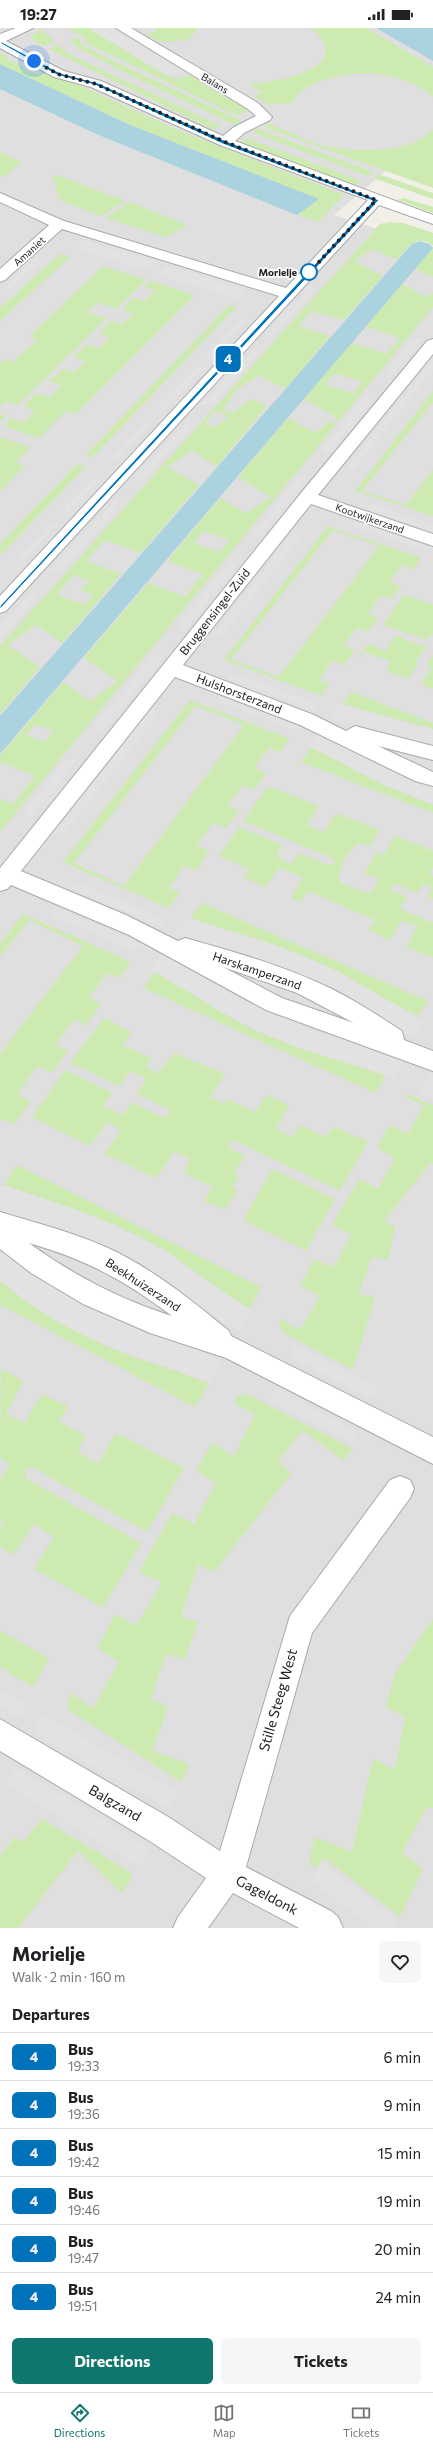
<!DOCTYPE html>
<meta charset="utf-8">
<style>
:root{--surface:#fff;--page:#f6f6f6;--text:#202124;--muted:#757577;--line:#e0e0e0;--accent:#0f766e}
body{margin:0;font-family:Commissioner,sans-serif;background:var(--page);color:var(--text);height:100vh;display:flex;flex-direction:column;font-size:15px;white-space:nowrap}
*{box-sizing:border-box;margin:0}
p{font-size:13px;color:var(--muted)}
.icon{flex:none;width:22px;height:22px;fill:none;stroke:currentColor;stroke-width:2;stroke-linecap:round;stroke-linejoin:round}
.map{position:relative;height:1900px;overflow:hidden}
.drawer{display:flex;flex-direction:column;background:var(--surface);flex:1}
.drawer>*{flex:none}
.badge{padding:0 8px;border-radius:6px;font-size:14px;line-height:26px}
.you{position:absolute;width:20px;height:20px;margin:-10px;border:3px solid #fff;border-radius:50%;background:#1a73e8;box-shadow:0 0 0 6px #1a73e833}
.map>.badge{position:absolute;translate:-50% -50%;box-shadow:0 0 0 2px #fff}
h2{padding:0 12px;font-size:15px;line-height:36px}
.round{display:grid;place-items:center;flex:none;width:42px;height:42px;border-radius:6px;background:var(--page)}
.head{display:flex;align-items:center;justify-content:space-between;height:68px;padding:0 12px}
h1{font-size:19px;font-weight:700;line-height:30px}
.cta{display:flex;gap:8px;margin-top:auto;padding:8px 12px}
.cta a{flex:1;height:46px;border-radius:6px;background:var(--accent);color:#fff;font-size:16px;font-weight:700;line-height:46px;text-align:center}
.cta a+a{background:var(--page);color:var(--text)}
ul{padding:0;list-style:none}
li{display:flex;align-items:center;gap:12px;height:48px;padding:0 12px;border-top:1px solid var(--line)}
li div{flex:1}
li b{display:block;font-size:15px}
li em{font-style:normal}
li .badge{min-width:44px;font-weight:700;text-align:center}
.status{display:flex;justify-content:space-between;align-items:center;height:28px;padding:0 20px;background:var(--surface);direction:ltr}
.status svg{height:11px;fill:currentColor}
.dock{display:flex;justify-content:space-around;align-items:center;height:56px;border-top:1px solid var(--line);background:var(--surface);font-size:11px;color:var(--muted)}
.dock a{display:grid;justify-items:center;gap:2px}
.dock .active{color:var(--accent)}
.map>svg:first-child{display:block}
.residential{fill:#e0dfdf}
.grass{fill:#cdebb0;fill-rule:evenodd}
.parking{fill:#e2e2e2}
.water{fill:#aad3df}
.lines{fill:none;stroke-linecap:round;stroke-linejoin:round}
.minor-casing{stroke:#a9a9a9;stroke-width:2}
.minor{fill:#fff;fill-rule:evenodd}
.line{fill:#0072bc;stroke:#fff}
.walk{stroke:#222;stroke-width:4;stroke-dasharray:0 7.2}
.stop-dot{fill:#fff;stroke:#0072bc;stroke-width:2}
.labels{text-anchor:middle;stroke-width:3.5;stroke-linejoin:round;paint-order:stroke}
.far-street-label{font-size:10px;fill:#222;stroke:#fff}
.far-stop-label{font-size:10px;font-weight:bold;fill:#222;stroke:#fff;text-anchor:end}
.street-label{font-size:12px;fill:#222;stroke:#fff}
.near-street-label{font-size:14px;fill:#222;stroke:#fff}
</style>
<div class="status"><b>19:27</b><svg viewBox="0 0 49 12"><path d="M0 12V9h3v3zM5 12V6h3v6zM10 12V3h3v9zM15 12V0h3v12zM26 1h20v11H26zM47 4h2v5h-2z"/></svg></div>
<div class="map">
<svg width="433" height="1900" viewBox="0 0 433 1900">
<rect width="100%" height="100%" fill="#f2efe9"/>
<!-- residential -->
<path class="residential" d="M0 0H409L433 16V103L334 187 433 219V1900H0Z"/>
<!-- grass -->
<g class="grass">
<path d="M67 0H88L178 51 189 47 247 82 238 88 88 16 84 9Z"/>
<path d="M153 0H198L188 12 160 14 146 7 157 3Z"/>
<path d="M311 0H366L433 39V69C401 42 355 39 317 55 307 59 296 64 292 75L267 76 252 68 262 64 251 58 252 55C279 55 358 38 311 0Z"/>
<path d="M40 1 55 13 43 18 30 10Z"/>
<path d="M77 9 84 18 126 39 241 93 235 97 125 45 78 20 70 12Z"/>
<path d="M58 17 68 26 221 98 214 102 49 21Z"/>
<path d="M0 25 7 28 5 30 36 46 46 42 178 102 344 167 318 194 297 187 318 171 130 97 0 36Z"/>
<path d="M270 96C287 103 305 113 324 118 353 124 412 127 433 101V160L264 99Z"/>
<path d="M255 101H258L373 144 368 148 254 105Z"/>
<path d="M247 110 361 153 355 158 241 114Z"/>
<path d="M0 124 21 134 4 149 0 147Z"/>
<path d="M378 146 433 165V171L373 150Z"/>
<path d="M57 147 125 173 101 188 57 171 61 169 55 161 56 154 51 150Z"/>
<path d="M403 170 433 179V185L397 172Z"/>
<path d="M129 174 187 197 166 209 106 190Z"/>
<path d="M389 194 404 195 433 205V218C418 204 406 221 397 232L373 221 354 233 383 248 344 292 312 283 298 298 330 308 285 361 259 347 238 361 223 380 232 385 252 371 267 378 217 438 192 423 167 439 199 457 141 525 105 512 86 533 121 546 62 615 36 597 7 617 40 639 0 686V618L380 196ZM215 383 229 388 215 399 205 395ZM74 547 89 553 81 563 93 567 84 577 57 567Z"/>
<path d="M433 220V249L415 241Z"/>
<path d="M61 225 70 229 0 293V280Z"/>
<path d="M103 238 146 252 0 394V386L6 388 17 377 6 373 0 379V336L5 331 13 334 37 312 29 309ZM98 274 116 281 106 290 87 284 91 279 101 282 93 279Z"/>
<path d="M151 253 195 267 76 386 66 383 39 410 4 398 11 390 23 395 35 383 24 378 37 365 49 370 62 357 49 353 63 341 74 344 85 333 74 329 87 316 99 320 110 310 99 305 111 293 122 296 133 286 122 282 133 270 144 273 155 263 144 259Z"/>
<path d="M402 256 427 269 433 265V279L0 804V771L13 776 35 748 0 734V728L63 654 90 673 118 653 84 630 148 555 185 569 203 546 167 533 220 470 246 485 271 469 238 449 288 390 315 405 330 393 336 396 339 393 334 390 336 389 304 371 351 315 386 326 400 310 366 299ZM334 345 363 354 353 365 325 357ZM204 503 229 512V513L220 524 194 515ZM35 696 53 703 45 714 26 707Z"/>
<path d="M229 277 236 279 93 429 86 427Z"/>
<path d="M433 363V374L362 463 406 477 433 442V488L355 463Z"/>
<path d="M0 409 30 419 16 434 25 438 0 464Z"/>
<path d="M77 436 85 439 2 526 0 525V516Z"/>
<path d="M328 498 421 530 413 542 402 537 390 553 401 558 391 571 380 568 368 586 378 590 368 604 357 600 344 618 355 622 344 637 332 633 319 652 329 656 322 668 224 632ZM333 502 379 518 279 649 231 631Z"/>
<path d="M404 567 433 577V605L427 612 383 597Z"/>
<path d="M396 608 427 619 414 635 418 637 408 651 386 642 391 634 365 624 356 633 368 616 386 623Z"/>
<path d="M433 627V661L421 656 432 640 426 638Z"/>
<path d="M351 664 433 695V701L342 676Z"/>
<path d="M190 672 290 711 280 724 269 720 254 740 266 745 254 762 243 757 227 778 239 783 226 800 213 795 197 817 209 823 196 843 184 838 169 860 180 865 169 880 63 834ZM196 678 244 697 124 858 74 835Z"/>
<path d="M311 719 381 756 433 777V785L301 734Z"/>
<path d="M268 758 319 778 307 797 324 804 336 785 380 802 369 818 357 815 340 838 343 840 338 848 341 855 370 866 380 851 364 846 377 824 383 827 395 808 433 823V839L429 846 433 848V871L428 869 433 860 423 856 417 865 396 856 390 858 391 862 407 869 399 880 431 895 433 893V930L407 919 417 898 402 892 390 912 368 902 375 892 308 863 300 874 291 870 303 849 279 840 265 859 245 850 249 841 219 828 239 799 282 817 277 826C281 832 284 834 292 836L299 825 329 837 336 835 332 830 243 793Z"/>
<path d="M202 875 428 973 418 988C381 970 346 947 308 930 270 913 230 904 190 890Z"/>
<path d="M23 886 131 934 119 950 107 945 89 970 101 976 86 997 74 991 55 1018 68 1022 52 1045 37 1038 18 1066 31 1074 14 1096 0 1091V1026L83 918 29 892 0 929V916Z"/>
<path d="M155 944C191 962 224 988 261 1005 301 1022 345 1033 386 1047L375 1065 143 960Z"/>
<path d="M104 990 132 1004 122 1017 152 1030 146 1039 158 1045 174 1025 225 1046 210 1069 223 1076 228 1071 255 1084 266 1067 289 1077 276 1101 292 1109 300 1097 326 1109 334 1099 368 1113 340 1163 236 1113 228 1114 231 1121 245 1128 234 1145 239 1149 232 1159 238 1161 225 1182 204 1173 213 1159 184 1145 190 1130 174 1124 156 1150 104 1126 121 1102 107 1094 90 1118 32 1089 65 1042 112 1065 103 1078 123 1087 131 1074 162 1089 170 1088 168 1081 137 1066 147 1051 130 1043 120 1058 70 1035Z"/>
<path d="M407 1066 433 1077V1136L431 1134 384 1193 395 1199 388 1232 372 1229 359 1266 375 1269 353 1342 283 1305 279 1295 281 1291 300 1302 320 1268 300 1258 314 1231 334 1239 351 1207 332 1197 359 1151 378 1161 395 1130 377 1120 389 1097 408 1106 424 1077 405 1069Z"/>
<path d="M17 1137 261 1259 250 1281C220 1264 194 1241 165 1223 115 1192 58 1176 4 1157Z"/>
<path d="M272 1141 335 1171 306 1223 243 1192Z"/>
<path d="M0 1253C22 1270 44 1286 69 1300 112 1324 162 1338 209 1355L195 1379 0 1277Z"/>
<path d="M1 1341 24 1353 6 1386 24 1395 42 1366 68 1378 59 1393 85 1408 78 1424 98 1436 116 1405 184 1440 147 1504 32 1439 25 1442V1450L141 1515 103 1580 34 1541 54 1509 34 1496 13 1527 0 1519V1501L4 1495 0 1494V1452L10 1436 0 1430Z"/>
<path d="M247 1366 353 1421 343 1433 303 1402 278 1433 291 1446 214 1544 198 1536 181 1589 198 1594 185 1632 166 1626 151 1671 168 1679 152 1723 189 1736 181 1754 67 1681 70 1665 93 1680 119 1634 97 1620 115 1586 136 1598 162 1554 139 1544 172 1485 194 1496 216 1455 196 1443 212 1415 234 1428 255 1386 235 1376 236 1369Z"/>
<path d="M433 1591V1781L427 1778 402 1825 423 1841 400 1889 324 1830 316 1840 310 1836 312 1832 309 1831 315 1809 352 1824 373 1730 395 1742 405 1689 386 1679 395 1646Z"/>
<path d="M0 1602 49 1631 33 1659 0 1639Z"/>
<path d="M42 1791 132 1845 131 1851 122 1865 78 1823 18 1900H0V1828L15 1809 22 1815Z"/>
</g>
<!-- parking -->
<g class="parking">
<path d="M88 0H110L184 44 169 49Z"/>
<path d="M83 212 155 234 144 242 76 221Z"/>
<path d="M39 227 42 233 5 266 0 267V263Z"/>
<path d="M167 237 246 262 237 271 158 247Z"/>
<path d="M311 257 314 264 275 306 265 308Z"/>
<path d="M249 290 210 334 207 327 240 292Z"/>
<path d="M422 311 389 353 385 346 412 312Z"/>
<path d="M254 321 257 327 214 375 201 377Z"/>
<path d="M433 331V342L355 440 344 443Z"/>
<path d="M205 338 163 384 160 377 195 339Z"/>
<path d="M374 369 327 427 322 421 363 370Z"/>
<path d="M159 387 114 436 112 429 149 389Z"/>
<path d="M189 391 192 398 142 453 130 456Z"/>
<path d="M311 446 258 511 254 503 300 448Z"/>
<path d="M103 447 67 487 65 479 93 449Z"/>
<path d="M116 471 119 479 62 542 48 544Z"/>
<path d="M373 476 433 497V504L358 478Z"/>
<path d="M351 491 433 519V522L425 523 354 499Z"/>
<path d="M60 494 22 535 20 527 50 496Z"/>
<path d="M295 502 299 512 223 606 212 608Z"/>
<path d="M242 531 184 604 180 595 230 533Z"/>
<path d="M34 561 36 569 0 611V597Z"/>
<path d="M166 626 100 706 95 697 154 628Z"/>
<path d="M242 647 314 675 317 683 225 649Z"/>
<path d="M216 665 307 701 292 702 220 674Z"/>
<path d="M338 676 433 702V718L329 690Z"/>
<path d="M153 678 157 689 66 804 53 806Z"/>
<path d="M319 704 396 744 433 759V776L381 755 309 718Z"/>
<path d="M79 730 29 793 25 781 66 733Z"/>
<path d="M83 856 160 890 163 900 64 857Z"/>
<path d="M51 878 151 920 131 922 53 888Z"/>
<path d="M187 890 275 917 307 930 337 943 424 993 414 1010 288 942 253 929 218 921 175 907Z"/>
<path d="M162 925 235 968 279 989 318 1005 366 1017 402 1033 394 1050 293 1018 261 1004 230 989 155 944 151 941Z"/>
<path d="M430 1047 433 1048V1070L420 1065Z"/>
<path d="M4 1157 93 1188 164 1222 230 1270 250 1281 251 1284 240 1303 23 1193 0 1181V1160Z"/>
<path d="M0 1218 35 1249 97 1284 143 1303 185 1314 222 1334 211 1355 106 1317 70 1300 35 1280 0 1253Z"/>
<path d="M296 1317 378 1359 372 1371 290 1328Z"/>
<path d="M275 1360 358 1404 353 1416 268 1372Z"/>
<path d="M0 1662 24 1676 25 1680 20 1691 0 1679Z"/>
<path d="M44 1686 177 1765 169 1781 33 1705Z"/>
<path d="M14 1738 149 1820 140 1839 5 1756Z"/>
<path d="M321 1835 398 1893 394 1900H373L311 1853Z"/>
</g>
<!-- water -->
<g class="water">
<path d="M376 0H433V33Z"/>
<path d="M0 36 130 97 319 171 297 187 96 106 0 61Z"/>
<path d="M420 213 430 216 433 220 0 726V688L412 216Z"/>
</g>
<g class="lines">
<!-- minor casing -->
<g class="minor-casing">
<g id="minor">
<path d="M16 0H33L6 13 64 43 101 53 223 108 234 99 256 88 248 81 116 0H131L258 75 272 89 270 92 244 105 235 113 433 187V196L379 177 6 583 0 585V568L279 268 62 201 5 252 0 254V241L49 197 0 174V165L64 193 286 260 368 172 220 117 91 59 54 49 0 20V6Z"/>
<path d="M433 311V326L318 467 433 506V518L311 476 183 637 314 687 346 703 355 698 433 718V732L378 718 433 744V758L415 753 300 697 175 649 21 843 126 887 178 913 185 910C235 924 285 938 332 961 356 973 379 988 402 1003L404 1012 433 1023V1043L266 982 129 907 11 857 7 861 0 863V840L301 465 427 313ZM223 939 297 965 354 995 282 970Z"/>
<path d="M0 1184C36 1195 73 1204 108 1220 152 1240 191 1272 229 1303L231 1308 433 1409V1436L226 1330 150 1305 83 1276 31 1245 0 1221ZM29 1215C87 1232 124 1252 172 1288 121 1272 73 1247 29 1215Z"/>
<path d="M400 1448 410 1452 414 1461 410 1470 312 1605 246 1839 331 1883 338 1889 343 1900H299L233 1865 208 1900H173L178 1889 206 1850 148 1812 0 1723V1691L170 1790 220 1823 290 1588 390 1452Z"/>
</g>
</g>
<!-- minor -->
<use href="#minor" class="minor"/>
</g>
<!-- line -->
<path class="line" d="M2 14 60 45 98 55 226 113 379 172 0 581V578L373 173 223 116 95 57 57 47 0 15Z"/>
<g class="lines">
<!-- walk -->
<path class="walk" d="M34 33 58 46 96 56 225 114 376 172 306 248 309 244"/>
</g>
<!-- markers -->
<circle class="stop-dot" cx="309" cy="244" r="8"/>
<g class="labels">
<!-- far-street labels -->
<g class="far-street-label">
<text transform="translate(215 55) rotate(31)" y="4">Balans</text>
<text transform="translate(29 223) rotate(-42)" y="4">Amaniet</text>
<text transform="translate(370 490) rotate(19)" y="4">Kootwijkerzand</text>
</g>
<!-- far-stop labels -->
<g class="far-stop-label">
<text x="297" y="248">Morielje</text>
</g>
<!-- street labels -->
<g class="street-label">
<text transform="translate(215 584) rotate(-52)" y="4">Bruggensingel-Zuid</text>
<text transform="translate(239 666) rotate(21)" y="4">Hulshorsterzand</text>
<text transform="translate(257 943) rotate(19)" y="4">Harskamperzand</text>
<text transform="translate(143 1257) rotate(33)" y="4">Beekhuizerzand</text>
</g>
<!-- near-street labels -->
<g class="near-street-label">
<text transform="translate(278 1672) rotate(-74)" y="5">Stille Steeg West</text>
<text transform="translate(115 1775) rotate(30)" y="5">Balgzand</text>
<text transform="translate(267 1867) rotate(28)" y="5">Gageldonk</text>
</g>
</g>
</svg>
<div class="you" style="left:34px;top:33px"></div>
<b class="badge" style="left:228px;top:331px;background:#0072bc;color:#fff">4</b>
</div>
<section class="drawer">
<div class="head"><div><h1>Morielje</h1><p>Walk · 2 min · 160 m</p></div><a class="round"><svg class="icon" aria-label="heart" viewBox="0 0 24 24"><path d="M12 20l-8-8c-3-5 5-10 8-4 3-6 11-1 8 4z"/></svg></a></div>
<h2>Departures</h2>
<ul>
<li><span class="badge" style="background:#0072bc;color:#fff">4</span><div><b>Bus</b><p>19:33</p></div><em>6 min</em></li>
<li><span class="badge" style="background:#0072bc;color:#fff">4</span><div><b>Bus</b><p>19:36</p></div><em>9 min</em></li>
<li><span class="badge" style="background:#0072bc;color:#fff">4</span><div><b>Bus</b><p>19:42</p></div><em>15 min</em></li>
<li><span class="badge" style="background:#0072bc;color:#fff">4</span><div><b>Bus</b><p>19:46</p></div><em>19 min</em></li>
<li><span class="badge" style="background:#0072bc;color:#fff">4</span><div><b>Bus</b><p>19:47</p></div><em>20 min</em></li>
<li><span class="badge" style="background:#0072bc;color:#fff">4</span><div><b>Bus</b><p>19:51</p></div><em>24 min</em></li>
</ul>
<div class="cta"><a>Directions</a><a>Tickets</a></div>
</section>
<nav class="dock">
<a class="active"><svg class="icon" aria-label="directions" viewBox="0 0 24 24"><path d="M12 3l9 9-9 9-9-9zM9 14v-3h6M13 9l2 2-2 2"/></svg>Directions</a>
<a><svg class="icon" aria-label="map" viewBox="0 0 24 24"><path d="M3 6l6-2 6 2 6-2v14l-6 2-6-2-6 2zM9 4v14M15 6v14"/></svg>Map</a>
<a><svg class="icon" aria-label="tickets" viewBox="0 0 24 24"><path d="M3 7h18v10H3zM15 7v10"/></svg>Tickets</a>
</nav>
